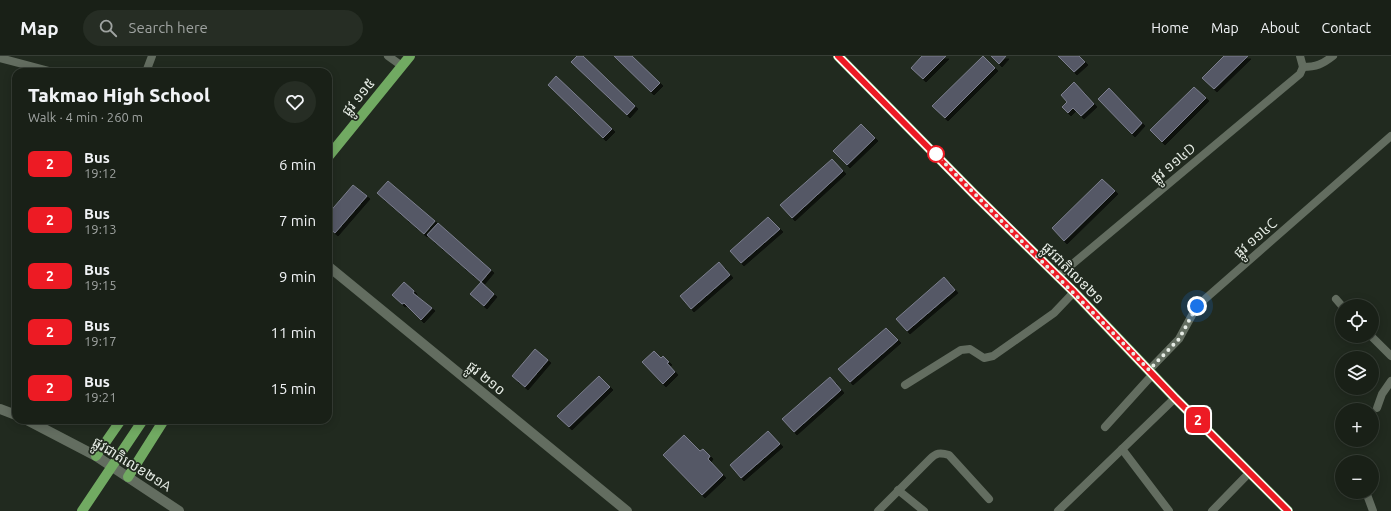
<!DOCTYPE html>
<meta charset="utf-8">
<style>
:root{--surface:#192017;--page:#262d24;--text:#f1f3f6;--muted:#9fa3a1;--line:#373e36}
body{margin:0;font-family:Ubuntu,"Noto Sans Khmer",sans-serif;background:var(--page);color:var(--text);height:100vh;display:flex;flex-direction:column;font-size:15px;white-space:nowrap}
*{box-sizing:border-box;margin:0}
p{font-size:13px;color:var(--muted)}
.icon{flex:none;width:22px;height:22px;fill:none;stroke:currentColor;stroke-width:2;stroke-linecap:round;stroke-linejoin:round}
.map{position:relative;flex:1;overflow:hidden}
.panel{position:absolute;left:12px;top:12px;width:320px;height:356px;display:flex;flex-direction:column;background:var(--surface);border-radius:12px;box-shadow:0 2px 10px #0003,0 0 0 1px var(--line)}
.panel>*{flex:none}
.badge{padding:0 8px;border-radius:6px;font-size:14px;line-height:26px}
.controls{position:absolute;left:1335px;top:243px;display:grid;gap:8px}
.controls a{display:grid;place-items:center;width:44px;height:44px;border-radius:50%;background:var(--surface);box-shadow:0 2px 10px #0003,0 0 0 1px var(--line);font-size:20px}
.you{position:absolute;width:20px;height:20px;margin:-10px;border:3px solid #fff;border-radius:50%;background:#1a73e8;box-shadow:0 0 0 6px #1a73e833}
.map>.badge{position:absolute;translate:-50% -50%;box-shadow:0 0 0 2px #fff}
.round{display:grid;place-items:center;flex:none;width:42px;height:42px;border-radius:21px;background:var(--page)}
.headline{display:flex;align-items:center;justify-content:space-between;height:68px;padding:0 16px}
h1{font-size:19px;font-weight:800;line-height:30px}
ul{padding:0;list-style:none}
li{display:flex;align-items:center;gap:12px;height:56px;padding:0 16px}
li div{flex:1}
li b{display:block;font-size:15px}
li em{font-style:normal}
li .badge{min-width:44px;font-weight:700;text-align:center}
header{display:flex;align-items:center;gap:24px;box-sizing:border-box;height:56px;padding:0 20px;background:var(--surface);border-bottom:1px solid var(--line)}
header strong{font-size:19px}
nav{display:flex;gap:22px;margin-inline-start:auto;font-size:14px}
.search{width:280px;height:36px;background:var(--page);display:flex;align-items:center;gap:10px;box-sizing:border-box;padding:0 14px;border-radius:22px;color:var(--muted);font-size:15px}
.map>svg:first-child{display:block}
.building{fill:#555866;stroke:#7b7e8d;filter:url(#shadow)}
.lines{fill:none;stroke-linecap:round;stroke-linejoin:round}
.minor{stroke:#636d60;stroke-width:8}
.tertiary{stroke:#636d60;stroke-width:10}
.primary{stroke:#71aa62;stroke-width:10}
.line-casing{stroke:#fff;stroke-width:9}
.line{stroke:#ed1b24;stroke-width:6}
.walk{stroke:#e6ece5;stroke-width:4;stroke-dasharray:0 7.2}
.stop-dot{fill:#fff;stroke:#ed1b24;stroke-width:2}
.labels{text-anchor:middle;stroke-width:3.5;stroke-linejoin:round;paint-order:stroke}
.street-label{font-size:14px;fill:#e6ece5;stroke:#212a1f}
</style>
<header>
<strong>Map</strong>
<div class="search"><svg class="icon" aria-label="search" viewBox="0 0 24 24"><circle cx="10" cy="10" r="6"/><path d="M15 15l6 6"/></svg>Search here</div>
<nav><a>Home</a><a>Map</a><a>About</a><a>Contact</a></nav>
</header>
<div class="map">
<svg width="1391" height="455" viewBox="0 0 1391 455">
<defs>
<filter id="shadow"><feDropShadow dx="3" dy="3" stdDeviation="0" flood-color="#0009"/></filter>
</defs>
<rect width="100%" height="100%" fill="#212a1f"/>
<!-- building -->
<g class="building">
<path d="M577 0H583L635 50 627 59 571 6Z"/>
<path d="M614 0H632L660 27 651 36Z"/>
<path d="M922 0H946L923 23 911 12Z"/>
<path d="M983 0 995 12 945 62 932 50Z"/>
<path d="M991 0H1006L999 8Z"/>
<path d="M1058 0H1079L1085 6 1074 16Z"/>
<path d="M1224 0H1248L1214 33 1202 22Z"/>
<path d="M556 20 612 73 603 82 548 29Z"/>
<path d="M1074 26 1094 48 1081 60 1073 52 1068 57 1062 51 1067 46 1061 39Z"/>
<path d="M1194 31 1206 42 1162 86 1150 74Z"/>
<path d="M1109 32 1142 67 1132 78 1098 43Z"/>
<path d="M861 68 875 82 847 109 833 95Z"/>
<path d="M832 103 843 115 792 162 780 149Z"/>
<path d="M1102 123 1115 135 1064 185 1052 172Z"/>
<path d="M388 125 435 165 424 178 377 137Z"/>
<path d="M353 129 367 140 335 177 328 171V158Z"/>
<path d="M768 161 780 173 741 207 730 195Z"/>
<path d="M438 167 491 214 481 226 427 179Z"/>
<path d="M719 206 730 219 691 253 680 240Z"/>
<path d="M944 221 955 234 907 275 896 263Z"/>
<path d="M404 226 414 235 413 237 432 252 421 264 404 247 402 248 392 239Z"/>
<path d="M481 226 494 238 484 250 470 238Z"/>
<path d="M886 272 898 284 850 326 838 313Z"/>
<path d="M535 293 548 304 525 331 512 320Z"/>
<path d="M654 295 661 302 663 300 669 306 667 307 675 316 663 328 642 306Z"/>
<path d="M599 320 610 331 569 371 557 360Z"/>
<path d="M830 321 841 334 794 376 782 363Z"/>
<path d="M768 375 780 388 741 422 730 409Z"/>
<path d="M684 379 700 395 703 393 710 400 708 403 723 419 702 439 663 399Z"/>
</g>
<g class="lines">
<!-- minor -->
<g class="minor">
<path d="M388 0 402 10"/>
<path d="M1300 0 1303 11"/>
<path d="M0 2 53 16"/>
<path d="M1303 11C1316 11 1323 8 1333 0"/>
<path d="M146 16 152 0"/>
<path d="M1057 221 1300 18 1303 11"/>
<path d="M1336 243 1342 250"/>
<path d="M1371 280 1391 300"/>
<path d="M1149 314 1179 283 1197 250 1391 80"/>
<path d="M905 329 961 294 970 293 984 302 993 300 1054 257 1074 236"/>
<path d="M1377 352 1382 338 1391 325"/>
<path d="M1105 371 1153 318"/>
<path d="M1122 393 1169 455"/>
<path d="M898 434 924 455"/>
<path d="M1366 436 1373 455"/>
<path d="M878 455 930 403C936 397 940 396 949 399L989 443"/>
<path d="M1058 455 1175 342"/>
<path d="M1212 455 1250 416"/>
</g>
<!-- tertiary -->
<g class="tertiary">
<path d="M328 210 627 455"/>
<path d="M0 353 16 359"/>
<path d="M27 364 96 400 179 455"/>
</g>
<!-- primary -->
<g class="primary">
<path d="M838 0 975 139 1074 236 1175 342 1288 455"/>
<path d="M328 101 410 0"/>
<path d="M96 400 121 364"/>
<path d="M128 421 164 364"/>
<path d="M82 455 143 364"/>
</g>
</g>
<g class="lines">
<!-- line casing -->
<g class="line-casing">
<path id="line" d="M838 0 975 139 1074 236 1175 342 1288 455"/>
</g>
<!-- line -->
<use href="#line" class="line"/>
<!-- walk -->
<path class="walk" d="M936 98C1006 171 1079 241 1149 314L1179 283 1197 250"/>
</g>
<!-- markers -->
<circle class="stop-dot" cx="936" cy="98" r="8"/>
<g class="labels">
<!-- street labels -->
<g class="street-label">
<text transform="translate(358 41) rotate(-51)" y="5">ផ្លូវ ១១៥</text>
<text transform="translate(1173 107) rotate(-40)" y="5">ផ្លូវ ១១៤D</text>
<text transform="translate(1255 182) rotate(-41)" y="5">ផ្លូវ ១១៤C</text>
<text transform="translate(1073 217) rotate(45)" y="5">ផ្លូវជាតិលេខ២១</text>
<text transform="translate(486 322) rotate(39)" y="5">ផ្លូវ ២១០</text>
<text transform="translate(132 408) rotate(32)" y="5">ផ្លូវជាតិលេខ២១A</text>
</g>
</g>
</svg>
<div class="controls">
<a><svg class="icon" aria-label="locate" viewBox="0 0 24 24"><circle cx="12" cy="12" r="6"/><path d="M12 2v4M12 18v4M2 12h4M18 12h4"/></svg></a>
<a><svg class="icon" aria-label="layers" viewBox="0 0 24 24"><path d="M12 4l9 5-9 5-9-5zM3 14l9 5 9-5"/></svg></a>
<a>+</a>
<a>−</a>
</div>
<div class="you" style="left:1197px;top:250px"></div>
<b class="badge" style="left:1198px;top:364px;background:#ed1b24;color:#fff">2</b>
<section class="panel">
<div class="headline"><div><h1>Takmao High School</h1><p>Walk · 4 min · 260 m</p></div><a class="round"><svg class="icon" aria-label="heart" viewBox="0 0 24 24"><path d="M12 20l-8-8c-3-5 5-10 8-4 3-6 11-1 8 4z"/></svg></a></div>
<ul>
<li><span class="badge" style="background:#ed1b24;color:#fff">2</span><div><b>Bus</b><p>19:12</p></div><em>6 min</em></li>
<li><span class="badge" style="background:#ed1b24;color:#fff">2</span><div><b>Bus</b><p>19:13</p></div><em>7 min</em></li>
<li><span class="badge" style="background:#ed1b24;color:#fff">2</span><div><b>Bus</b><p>19:15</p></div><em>9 min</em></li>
<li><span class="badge" style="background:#ed1b24;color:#fff">2</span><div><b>Bus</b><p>19:17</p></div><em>11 min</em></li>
<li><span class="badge" style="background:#ed1b24;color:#fff">2</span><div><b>Bus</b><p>19:21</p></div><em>15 min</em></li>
</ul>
</section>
</div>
